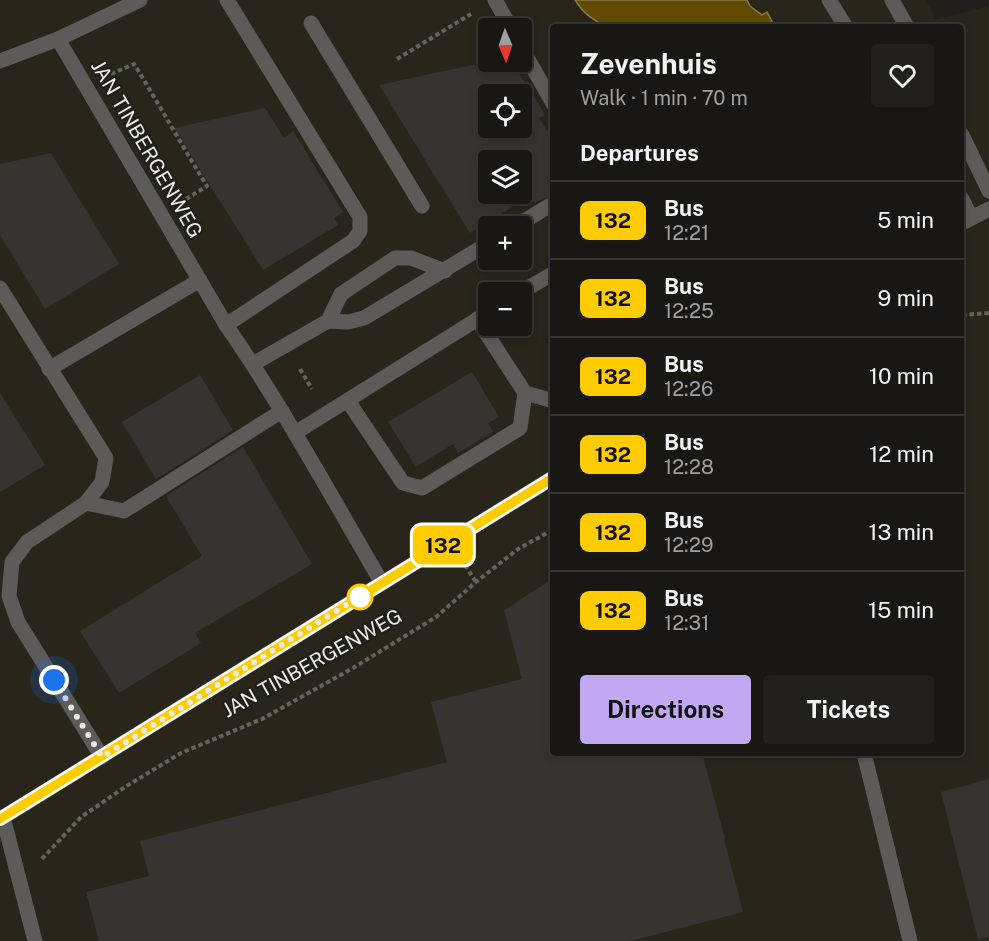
<!DOCTYPE html>
<meta charset="utf-8">
<style>
:root{--surface:#181714;--page:#21201d;--text:#f1f3f6;--muted:#9f9fa0;--line:#363634;--accent:#c0a8f3}
body{margin:0;font-family:"Public Sans",sans-serif;background:var(--page);color:var(--text);height:100vh;display:flex;flex-direction:column;font-size:22px;white-space:nowrap}
*{box-sizing:border-box;margin:0}
p{font-size:20px;color:var(--muted)}
.icon{flex:none;width:33px;height:33px;fill:none;stroke:currentColor;stroke-width:2;stroke-linecap:round;stroke-linejoin:round}
.map{position:relative;flex:1;overflow:hidden}
.side{position:absolute;left:550px;top:24px;width:414px;height:732px;display:flex;flex-direction:column;background:var(--surface);border-radius:6px;box-shadow:0 3px 9px #0003,0 0 0 2px var(--line)}
.side>*{flex:none}
.badge{padding:0 12px;border-radius:9px;font-size:21px;line-height:39px}
.needle{width:39px;rotate:178deg}
.fabs{position:absolute;left:478px;top:18px;display:grid;gap:12px}
.fabs a{display:grid;place-items:center;width:54px;height:54px;border-radius:6px;background:var(--surface);box-shadow:0 3px 9px #0003,0 0 0 2px var(--line);font-size:30px}
.you{position:absolute;width:30px;height:30px;margin:-15px;border:4px solid #fff;border-radius:50%;background:#1a73e8;box-shadow:0 0 0 9px #1a73e833}
.map>.badge{position:absolute;translate:-50% -50%;box-shadow:0 0 0 3px #fff}
h2{padding:0 30px;font-size:22px;line-height:54px}
.round{display:grid;place-items:center;flex:none;width:63px;height:63px;border-radius:6px;background:var(--page)}
.head{display:flex;align-items:center;justify-content:space-between;height:102px;padding:0 30px}
h1{font-size:28px;font-weight:700;line-height:45px}
.cta{display:flex;gap:12px;margin-top:auto;padding:12px 30px}
.cta a{flex:1;height:69px;border-radius:6px;background:var(--accent);color:#111;font-size:24px;font-weight:700;line-height:69px;text-align:center}
.cta a+a{background:var(--page);color:var(--text)}
ul{padding:0;list-style:none}
li{display:flex;align-items:center;gap:18px;height:78px;padding:0 30px;border-top:2px solid var(--line)}
li div{flex:1}
li b{display:block;font-size:22px}
li em{font-style:normal}
li .badge{min-width:66px;font-weight:700;text-align:center}
.map>svg:first-child{display:block}
.built{fill:#29251b;fill-rule:evenodd}
.water{fill:#624b00;stroke:#8b7b46;stroke-width:1.5}
.building{fill:#363430;fill-rule:evenodd}
.lines{fill:none;stroke-linecap:round;stroke-linejoin:round}
.path{stroke:#64635f;stroke-width:4;stroke-dasharray:4.5 3;stroke-linecap:butt}
.service{stroke:#5c5b59;stroke-width:15}
.minor{stroke:#5c5b59;stroke-width:15}
.tertiary{stroke:#5c5b59;stroke-width:15}
.line-casing{stroke:#fff;stroke-width:14}
.line{stroke:#fc0;stroke-width:9}
.walk{stroke:#ecebe8;stroke-width:6;stroke-dasharray:0 10.8}
.stop-dot{fill:#fff;stroke:#fc0;stroke-width:3}
.labels{text-anchor:middle;stroke-width:4.5;stroke-linejoin:round;paint-order:stroke}
.street-label{font-size:20px;fill:#ecebe8;stroke:#201f1b}
</style>
<div class="map">
<svg width="989" height="941" viewBox="0 0 989 941">
<rect width="100%" height="100%" fill="#201f1b"/>
<!-- built -->
<path class="built" d="M0 0H926L936 19 989 6V941H0ZM554 27H962V753H554ZM489 28H522V62H489ZM489 94H522V128H489ZM489 160H522V194H489ZM489 226H522V260H489ZM489 292H522V326H489Z"/>
<!-- water -->
<path class="water" d="M575 0H747L750 6 762 15 767 12 775 27H607C593 20 584 14 575 0Z"/>
<!-- building -->
<g class="building">
<path d="M486 62H512L545 115 539 118 554 141V193L534 203 530 196 470 233 379 85ZM489 94H522V128H489ZM489 160H522V194H489Z"/>
<path d="M265 108 284 138 293 131 343 212 334 218 338 225 263 270 174 128Z"/>
<path d="M51 153 119 264 45 309 0 235V164Z"/>
<path d="M472 372 499 417 488 423 493 432 458 453 453 444 416 467 388 422Z"/>
<path d="M200 375 233 430 156 479 122 422Z"/>
<path d="M0 393 45 465 0 492Z"/>
<path d="M243 447 312 564 195 633 201 643 119 693 80 631 202 556 166 496Z"/>
<path d="M554 578V753H702L725 838 724 839 743 912 631 941H99L86 892 149 876 140 841 447 762 431 702 522 679 504 610Z"/>
<path d="M989 779V937L978 939 941 792Z"/>
</g>
<g class="lines">
<!-- path -->
<g class="path">
<path d="M397 59 471 14"/>
<path d="M111 74 134 64C159 104 182 146 207 186L183 201"/>
<path d="M962 315 989 313"/>
<path d="M300 369 312 389"/>
<path d="M465 565 476 582"/>
<path d="M42 859 81 817 125 787 181 753 262 719 353 668 436 617 476 582 518 549 554 529"/>
</g>
<!-- service -->
<g class="service">
<path d="M495 0 511 28"/>
<path d="M311 23 422 206"/>
<path d="M522 49 554 105"/>
<path d="M516 226 554 203"/>
<path d="M477 319 525 393 554 401"/>
<path d="M328 321 341 294 395 258H411L445 271"/>
<path d="M226 325 353 241 360 231V217L227 0"/>
<path d="M253 364 328 321 348 322 364 318 489 243"/>
<path d="M348 401 403 483 422 488 520 428 525 393"/>
<path d="M86 503 124 511 282 411"/>
</g>
<!-- minor -->
<g class="minor">
<path d="M140 0 58 39 226 325C283 407 331 496 382 583"/>
<path d="M0 61 58 39"/>
<path d="M0 288 106 458 102 482 86 503 27 542 12 562 9 596 18 622 102 757"/>
<path d="M521 292 554 273"/>
<path d="M49 369 200 280"/>
<path d="M295 433 489 312"/>
<path d="M864 753 910 941"/>
<path d="M3 817 35 941"/>
</g>
<!-- tertiary -->
<g class="tertiary">
<path d="M829 0 846 27"/>
<path d="M892 0 907 27"/>
<path d="M962 135 989 191"/>
<path d="M962 199 971 217"/>
<path d="M962 223 989 209"/>
<path d="M0 819 554 477"/>
</g>
</g>
<g class="lines">
<!-- line casing -->
<g class="line-casing">
<path id="line" d="M0 819 554 477"/>
</g>
<!-- line -->
<use href="#line" class="line"/>
<!-- walk -->
<path class="walk" d="M54 680 102 757 362 595 360 597"/>
</g>
<!-- markers -->
<circle class="stop-dot" cx="360" cy="597" r="12"/>
<g class="labels">
<!-- street labels -->
<g class="street-label">
<text transform="translate(147 149) rotate(60)" y="7">JAN TINBERGENWEG</text>
<text transform="translate(312 663) rotate(-29)" y="7">JAN TINBERGENWEG</text>
</g>
</g>
</svg>
<div class="fabs">
<a><svg class="needle" viewBox="-14 -14 28 28"><path d="M0-13l5 13h-10z" fill="#e53935"/><path d="M0 13l5-13h-10z" fill="#9f9fa0"/></svg></a>
<a><svg class="icon" aria-label="locate" viewBox="0 0 24 24"><circle cx="12" cy="12" r="6"/><path d="M12 2v4M12 18v4M2 12h4M18 12h4"/></svg></a>
<a><svg class="icon" aria-label="layers" viewBox="0 0 24 24"><path d="M12 4l9 5-9 5-9-5zM3 14l9 5 9-5"/></svg></a>
<a>+</a>
<a>−</a>
</div>
<div class="you" style="left:54px;top:680px"></div>
<b class="badge" style="left:443px;top:545px;background:#fc0;color:#111">132</b>
<section class="side">
<div class="head"><div><h1>Zevenhuis</h1><p>Walk · 1 min · 70 m</p></div><a class="round"><svg class="icon" aria-label="heart" viewBox="0 0 24 24"><path d="M12 20l-8-8c-3-5 5-10 8-4 3-6 11-1 8 4z"/></svg></a></div>
<h2>Departures</h2>
<ul>
<li><span class="badge" style="background:#fc0;color:#111">132</span><div><b>Bus</b><p>12:21</p></div><em>5 min</em></li>
<li><span class="badge" style="background:#fc0;color:#111">132</span><div><b>Bus</b><p>12:25</p></div><em>9 min</em></li>
<li><span class="badge" style="background:#fc0;color:#111">132</span><div><b>Bus</b><p>12:26</p></div><em>10 min</em></li>
<li><span class="badge" style="background:#fc0;color:#111">132</span><div><b>Bus</b><p>12:28</p></div><em>12 min</em></li>
<li><span class="badge" style="background:#fc0;color:#111">132</span><div><b>Bus</b><p>12:29</p></div><em>13 min</em></li>
<li><span class="badge" style="background:#fc0;color:#111">132</span><div><b>Bus</b><p>12:31</p></div><em>15 min</em></li>
</ul>
<div class="cta"><a>Directions</a><a>Tickets</a></div>
</section>
</div>
